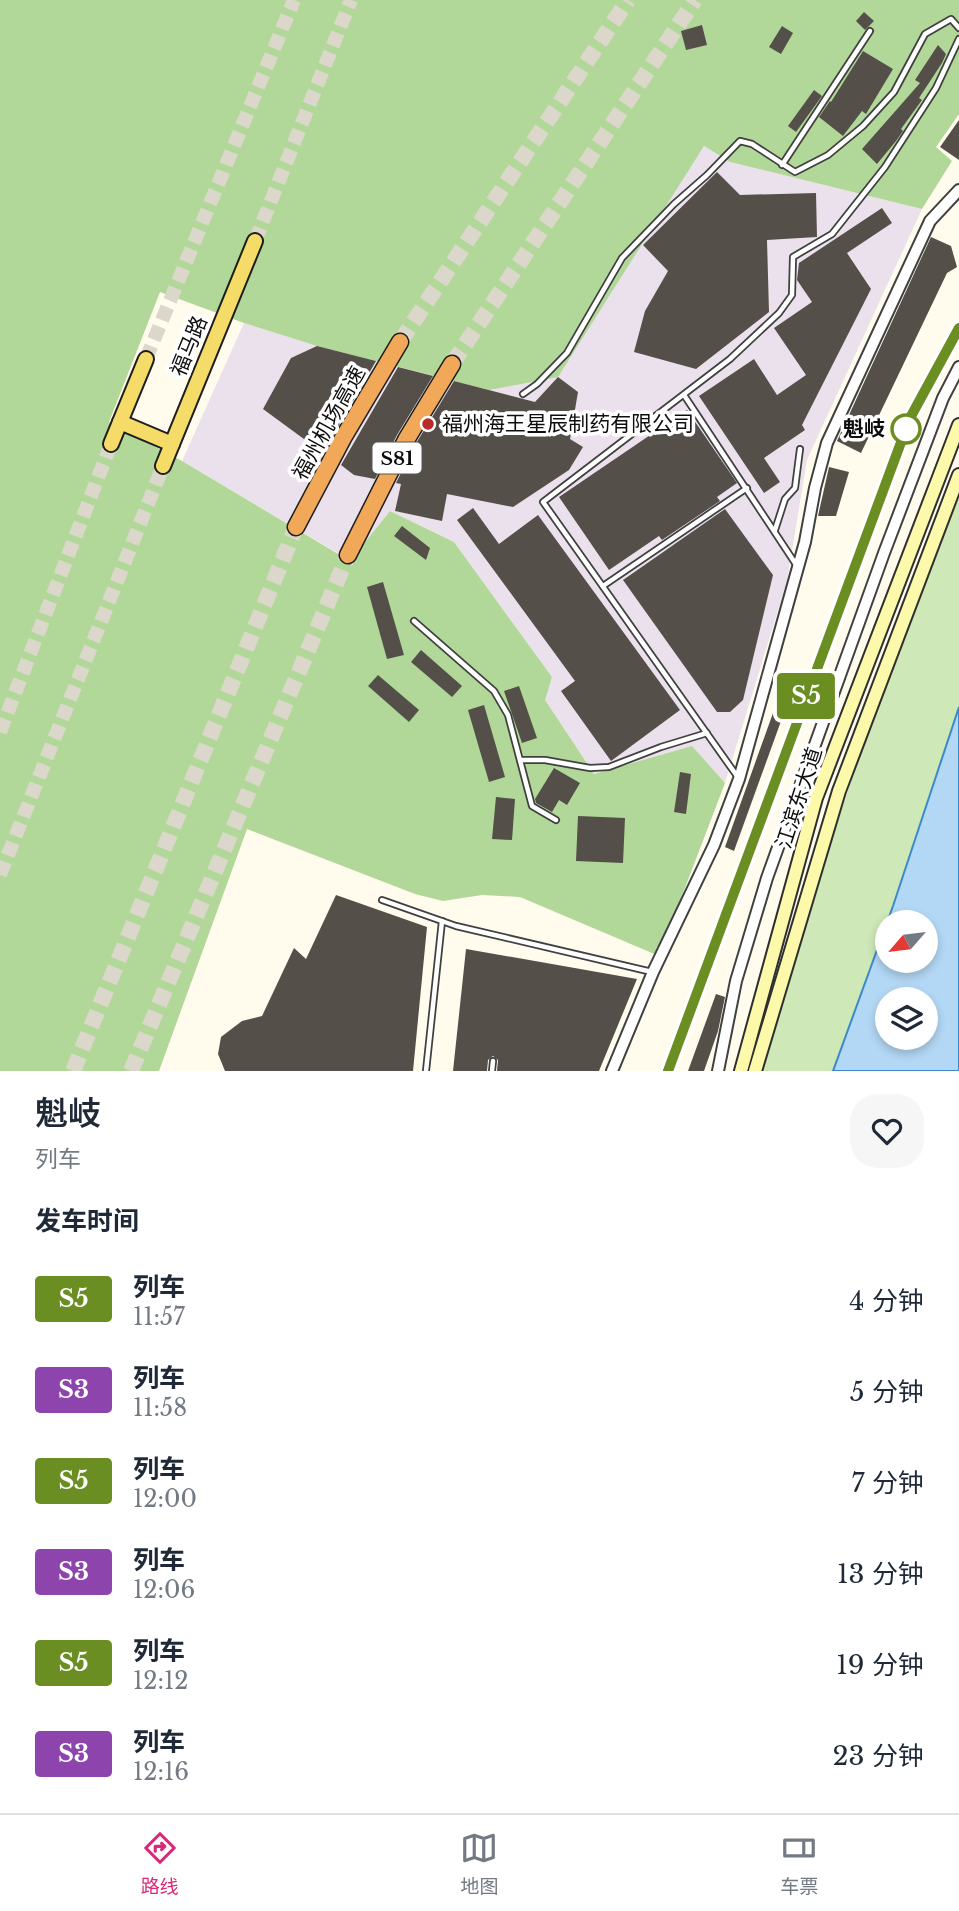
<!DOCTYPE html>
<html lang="zh">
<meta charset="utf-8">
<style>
:root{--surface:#fff;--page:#f6f6f7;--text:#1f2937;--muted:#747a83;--line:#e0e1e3;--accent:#db2777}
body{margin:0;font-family:"Libre Baskerville","Noto Sans SC",serif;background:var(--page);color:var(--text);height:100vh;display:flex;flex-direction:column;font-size:26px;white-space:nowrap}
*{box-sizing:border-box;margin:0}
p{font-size:23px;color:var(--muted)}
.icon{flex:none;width:38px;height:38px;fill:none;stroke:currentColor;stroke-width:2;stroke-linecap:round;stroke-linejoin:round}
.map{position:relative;height:1071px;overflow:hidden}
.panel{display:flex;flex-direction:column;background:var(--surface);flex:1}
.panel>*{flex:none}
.badge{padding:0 14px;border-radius:5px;font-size:24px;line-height:46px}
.needle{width:46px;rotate:242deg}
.controls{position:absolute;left:875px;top:910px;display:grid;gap:14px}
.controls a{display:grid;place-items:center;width:63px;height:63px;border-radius:50%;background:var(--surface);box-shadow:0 4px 10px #0003;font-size:35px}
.map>.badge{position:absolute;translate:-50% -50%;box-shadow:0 0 0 4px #fff}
h2{padding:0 35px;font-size:26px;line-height:63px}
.round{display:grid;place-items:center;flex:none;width:74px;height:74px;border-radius:28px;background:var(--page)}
.summary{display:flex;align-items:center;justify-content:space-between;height:119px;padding:0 35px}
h1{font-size:33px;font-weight:600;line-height:52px}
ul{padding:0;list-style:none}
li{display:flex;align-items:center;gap:21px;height:91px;padding:0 35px}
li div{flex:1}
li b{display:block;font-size:26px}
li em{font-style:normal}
li .badge{min-width:77px;font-weight:700;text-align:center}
.dock{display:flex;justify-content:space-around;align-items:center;height:98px;border-top:2px solid var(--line);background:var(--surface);font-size:19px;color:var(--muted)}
.dock a{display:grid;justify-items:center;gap:4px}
.dock .selected{color:var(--accent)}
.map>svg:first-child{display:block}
.industrial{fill:#ebe1ec}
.green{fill:#cee8b8}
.forest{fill:#b1d898}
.water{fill:#b3d8f5;stroke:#3c89ca;stroke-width:2;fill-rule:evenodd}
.building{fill:#554f4a}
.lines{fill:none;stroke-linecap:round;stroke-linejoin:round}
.primary-tunnel{stroke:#dbd8cb;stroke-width:14;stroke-dasharray:14 7;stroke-linecap:butt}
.motorway-tunnel{stroke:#dbd8cb;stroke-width:16;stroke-dasharray:16 8;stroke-linecap:butt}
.service-casing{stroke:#404040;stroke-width:8}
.tertiary-casing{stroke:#404040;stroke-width:14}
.secondary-casing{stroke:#2f2f2f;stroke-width:16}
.primary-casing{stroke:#1e1e1e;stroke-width:18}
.motorway-casing{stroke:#1e1e1e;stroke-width:19}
.service{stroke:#fff;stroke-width:4.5}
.tertiary{stroke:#fff;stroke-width:10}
.secondary{stroke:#fdf9aa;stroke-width:12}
.primary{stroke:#f5db67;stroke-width:14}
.motorway{stroke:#f1a859;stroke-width:16}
.rail{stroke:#ba2a28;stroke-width:3.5}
.line-casing{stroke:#fff;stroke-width:16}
.line{stroke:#6b8e23;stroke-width:10}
.poi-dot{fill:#ba2a28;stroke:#fff;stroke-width:2.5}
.stop-dot{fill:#fff;stroke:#6b8e23;stroke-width:3.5}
.labels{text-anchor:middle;stroke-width:7;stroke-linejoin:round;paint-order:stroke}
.shield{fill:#fff;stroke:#565656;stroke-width:2}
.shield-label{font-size:19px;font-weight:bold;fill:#0d0d0d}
.street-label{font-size:21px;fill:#0d0d0d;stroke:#fff}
.poi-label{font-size:21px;fill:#0d0d0d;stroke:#fff;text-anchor:start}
.stop-label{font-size:21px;font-weight:bold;fill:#0d0d0d;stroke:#fff;text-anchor:end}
</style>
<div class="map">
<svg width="959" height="1071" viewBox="0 0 959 1071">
<rect width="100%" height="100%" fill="#fffced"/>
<!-- industrial -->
<path class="industrial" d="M704 146 730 162 922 209 807 460 787 581 725 783 691 747 594 774 544 700 552 677 454 542 390 511 351 561 182 461 244 323 317 346 489 390Z"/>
<!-- green -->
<path class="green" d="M959 498V707L893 906 833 1071H761C816 877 880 684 959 498Z"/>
<!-- forest -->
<path class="forest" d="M0 0H959V114L936 147 952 161 922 209 730 162 704 146 558 377 489 390 317 346 244 323 160 292 109 422 182 461 350 561 390 511 454 542 552 677 545 700 594 774 692 746 725 783 659 956 520 897 482 895 443 901 415 894 247 829 159 1071H0Z"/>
<!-- water -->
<path class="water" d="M959 707V1071H833L893 906ZM887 922H926V961H887ZM887 999H926V1038H887Z"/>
<!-- building -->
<g class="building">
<path d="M864 12 874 21 865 30 856 21Z"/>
<path d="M702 25 707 45 686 50 681 31Z"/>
<path d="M782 26 793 33 781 54 769 47Z"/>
<path d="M938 45 946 54 942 63 919 98 922 100 901 129 903 131 896 141 877 164 862 149 920 83 915 80Z"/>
<path d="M863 51 893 69 866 114 862 111 843 136 819 117 830 101 831 102Z"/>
<path d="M814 90 822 96 796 132 788 126Z"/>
<path d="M959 120V160L940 147Z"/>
<path d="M717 172 740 195 816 193 817 237 767 240 769 312 696 369 634 352 645 311 668 271 643 245Z"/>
<path d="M882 208 892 223 847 253 871 289 802 425 805 430 764 458 780 482 764 493 699 396 754 359 777 395 806 375 774 328 812 302 797 280 799 263Z"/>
<path d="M931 237 951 246 957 267 947 273 861 453 837 441Z"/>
<path d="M317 346 376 361 323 453 263 409 291 358Z"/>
<path d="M398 367 433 376 397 435 375 479 354 475 341 465Z"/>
<path d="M558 377 578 392 570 439 583 447 569 470 513 507 447 494 442 521 395 511 401 484 396 483 415 445 454 381 535 402Z"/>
<path d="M687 410 737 483 717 497 720 501 662 540 659 536 609 570 559 497Z"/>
<path d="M829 467 849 472 836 516H818Z"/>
<path d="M473 508 499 544 538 515 680 710 611 761 561 691 575 681 457 520Z"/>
<path d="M725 509 773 575 743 700 730 712H717L623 580Z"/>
<path d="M402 526 430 548 426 560 394 536Z"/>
<path d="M383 582 404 655 387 659 367 587Z"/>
<path d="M421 650 462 686 452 697 411 662Z"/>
<path d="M378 675 419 710 409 722 368 686Z"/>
<path d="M783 685 793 688 734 851 725 847Z"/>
<path d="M519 686 537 738 522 743 504 691Z"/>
<path d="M484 705 505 777 489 782 468 710Z"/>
<path d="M554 768 580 783 567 805 559 800 552 812 536 803 535 799Z"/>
<path d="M680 772 691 774 686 814 674 812Z"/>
<path d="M496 797 515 799 512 840 492 839Z"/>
<path d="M578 816 625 818 623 863 576 861Z"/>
<path d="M336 895 427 927 413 1071H225L218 1054 221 1037 242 1021 262 1016 294 948 306 959Z"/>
<path d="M466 949 637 979 599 1071H497L498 1060 493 1056 488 1060 487 1071H453Z"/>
<path d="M716 994 725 997 718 1031 704 1071H688Z"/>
</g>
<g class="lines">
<!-- primary-tunnel -->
<g class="primary-tunnel">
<path d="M255 241 351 0"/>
<path d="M146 359 294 0"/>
<path d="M0 732 111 444"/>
<path d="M0 875 163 466"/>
</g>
<!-- motorway-tunnel -->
<g class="motorway-tunnel">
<path d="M400 342 628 0"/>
<path d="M452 364 695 0"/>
<path d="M73 1071 296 527"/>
<path d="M131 1071 348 555"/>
</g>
<!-- service casing -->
<g class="service-casing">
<g id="service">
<path d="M782 165 870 31"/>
<path d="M523 394 537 384 567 353 622 258 674 204 707 175 740 141 752 144 795 172 828 155 863 126 894 92 925 34 951 19 959 28"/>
<path d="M684 395 797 566"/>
<path d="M775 530 785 499 795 488 800 449"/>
<path d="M603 586 747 488"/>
<path d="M414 621 494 691 508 715 532 806 556 820"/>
<path d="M521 760H545L590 768 609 767 661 747 707 733"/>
<path d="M737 776 543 502 730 359 779 313 792 295 793 257 832 234 885 167 936 88 959 39"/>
<path d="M382 900 456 926 652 972"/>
<path d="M426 1071 442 921"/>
<path d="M492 1071 493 1061"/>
</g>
</g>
<!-- tertiary casing -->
<g class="tertiary-casing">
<g id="tertiary">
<path d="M612 1071 653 972 714 845 739 779 805 542 815 488 827 443 930 221 959 190"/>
<path d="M718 1071 736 981 767 878 884 553 943 398 959 367"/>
</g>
</g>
<!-- secondary casing -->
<g class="secondary-casing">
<g id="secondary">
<path d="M741 1071 816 798 959 425"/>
<path d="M755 1071 839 791 959 475"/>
</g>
</g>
<!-- primary casing -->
<g class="primary-casing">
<g id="primary">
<path d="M120 422 172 444"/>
<path d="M111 444 146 359"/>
<path d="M163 466 255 241"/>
</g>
</g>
<!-- motorway casing -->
<g class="motorway-casing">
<g id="motorway">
<path d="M296 527 343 438 400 342"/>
<path d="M348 555 406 440 452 364"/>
</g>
</g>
<!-- service -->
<use href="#service" class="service"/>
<!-- tertiary -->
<use href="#tertiary" class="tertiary"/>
<!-- secondary -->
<use href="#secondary" class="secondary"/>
<!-- primary -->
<use href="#primary" class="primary"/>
<!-- motorway -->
<use href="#motorway" class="motorway"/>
<!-- rail -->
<path class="rail" d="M668 1071 910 419 959 328"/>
</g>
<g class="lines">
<!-- line casing -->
<g class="line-casing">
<path id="line" d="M668 1071 910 418 959 328"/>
</g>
<!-- line -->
<use href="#line" class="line"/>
</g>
<!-- markers -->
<circle class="poi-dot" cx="428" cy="424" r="7"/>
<circle class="stop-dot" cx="906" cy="429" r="14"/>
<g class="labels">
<!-- shield labels -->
<rect class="shield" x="372.5" y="442.5" width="49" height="31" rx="5"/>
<g class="shield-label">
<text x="397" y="465">S81</text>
</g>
<!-- street labels -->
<g class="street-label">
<text transform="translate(189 346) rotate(-68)" y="7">福马路</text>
<text transform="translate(329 423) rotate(-61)" y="7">福州机场高速</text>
<text transform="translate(799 798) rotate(-72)" y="7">江滨东大道</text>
</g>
<!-- poi labels -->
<g class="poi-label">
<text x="442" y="431">福州海王星辰制药有限公司</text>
</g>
<!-- stop labels -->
<g class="stop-label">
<text x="885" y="436">魁岐</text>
</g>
</g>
</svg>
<div class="controls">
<a><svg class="needle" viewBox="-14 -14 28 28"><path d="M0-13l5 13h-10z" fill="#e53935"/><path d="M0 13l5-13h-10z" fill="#747a83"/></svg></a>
<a><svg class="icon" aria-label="layers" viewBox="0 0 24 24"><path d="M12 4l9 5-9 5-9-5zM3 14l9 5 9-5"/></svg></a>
</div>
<b class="badge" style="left:806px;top:696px;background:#6b8e23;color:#fff">S5</b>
</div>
<section class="panel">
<div class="summary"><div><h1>魁岐</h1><p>列车</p></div><a class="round"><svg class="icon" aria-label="heart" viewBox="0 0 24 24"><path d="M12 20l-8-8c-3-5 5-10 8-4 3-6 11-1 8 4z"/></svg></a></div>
<h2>发车时间</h2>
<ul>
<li><span class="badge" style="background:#6b8e23;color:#fff">S5</span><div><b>列车</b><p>11:57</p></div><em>4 分钟</em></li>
<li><span class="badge" style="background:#8e44ad;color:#fff">S3</span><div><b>列车</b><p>11:58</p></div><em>5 分钟</em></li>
<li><span class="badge" style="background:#6b8e23;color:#fff">S5</span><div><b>列车</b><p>12:00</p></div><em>7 分钟</em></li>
<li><span class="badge" style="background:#8e44ad;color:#fff">S3</span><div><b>列车</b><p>12:06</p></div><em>13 分钟</em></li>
<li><span class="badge" style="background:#6b8e23;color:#fff">S5</span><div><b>列车</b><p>12:12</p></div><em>19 分钟</em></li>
<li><span class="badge" style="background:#8e44ad;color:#fff">S3</span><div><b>列车</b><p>12:16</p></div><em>23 分钟</em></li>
</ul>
</section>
<nav class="dock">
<a class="selected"><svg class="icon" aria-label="directions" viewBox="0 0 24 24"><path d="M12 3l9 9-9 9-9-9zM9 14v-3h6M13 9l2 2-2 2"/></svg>路线</a>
<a><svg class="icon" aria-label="map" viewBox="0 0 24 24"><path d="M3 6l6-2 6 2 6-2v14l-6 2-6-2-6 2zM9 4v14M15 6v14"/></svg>地图</a>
<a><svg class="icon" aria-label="tickets" viewBox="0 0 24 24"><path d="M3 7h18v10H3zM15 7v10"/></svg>车票</a>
</nav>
